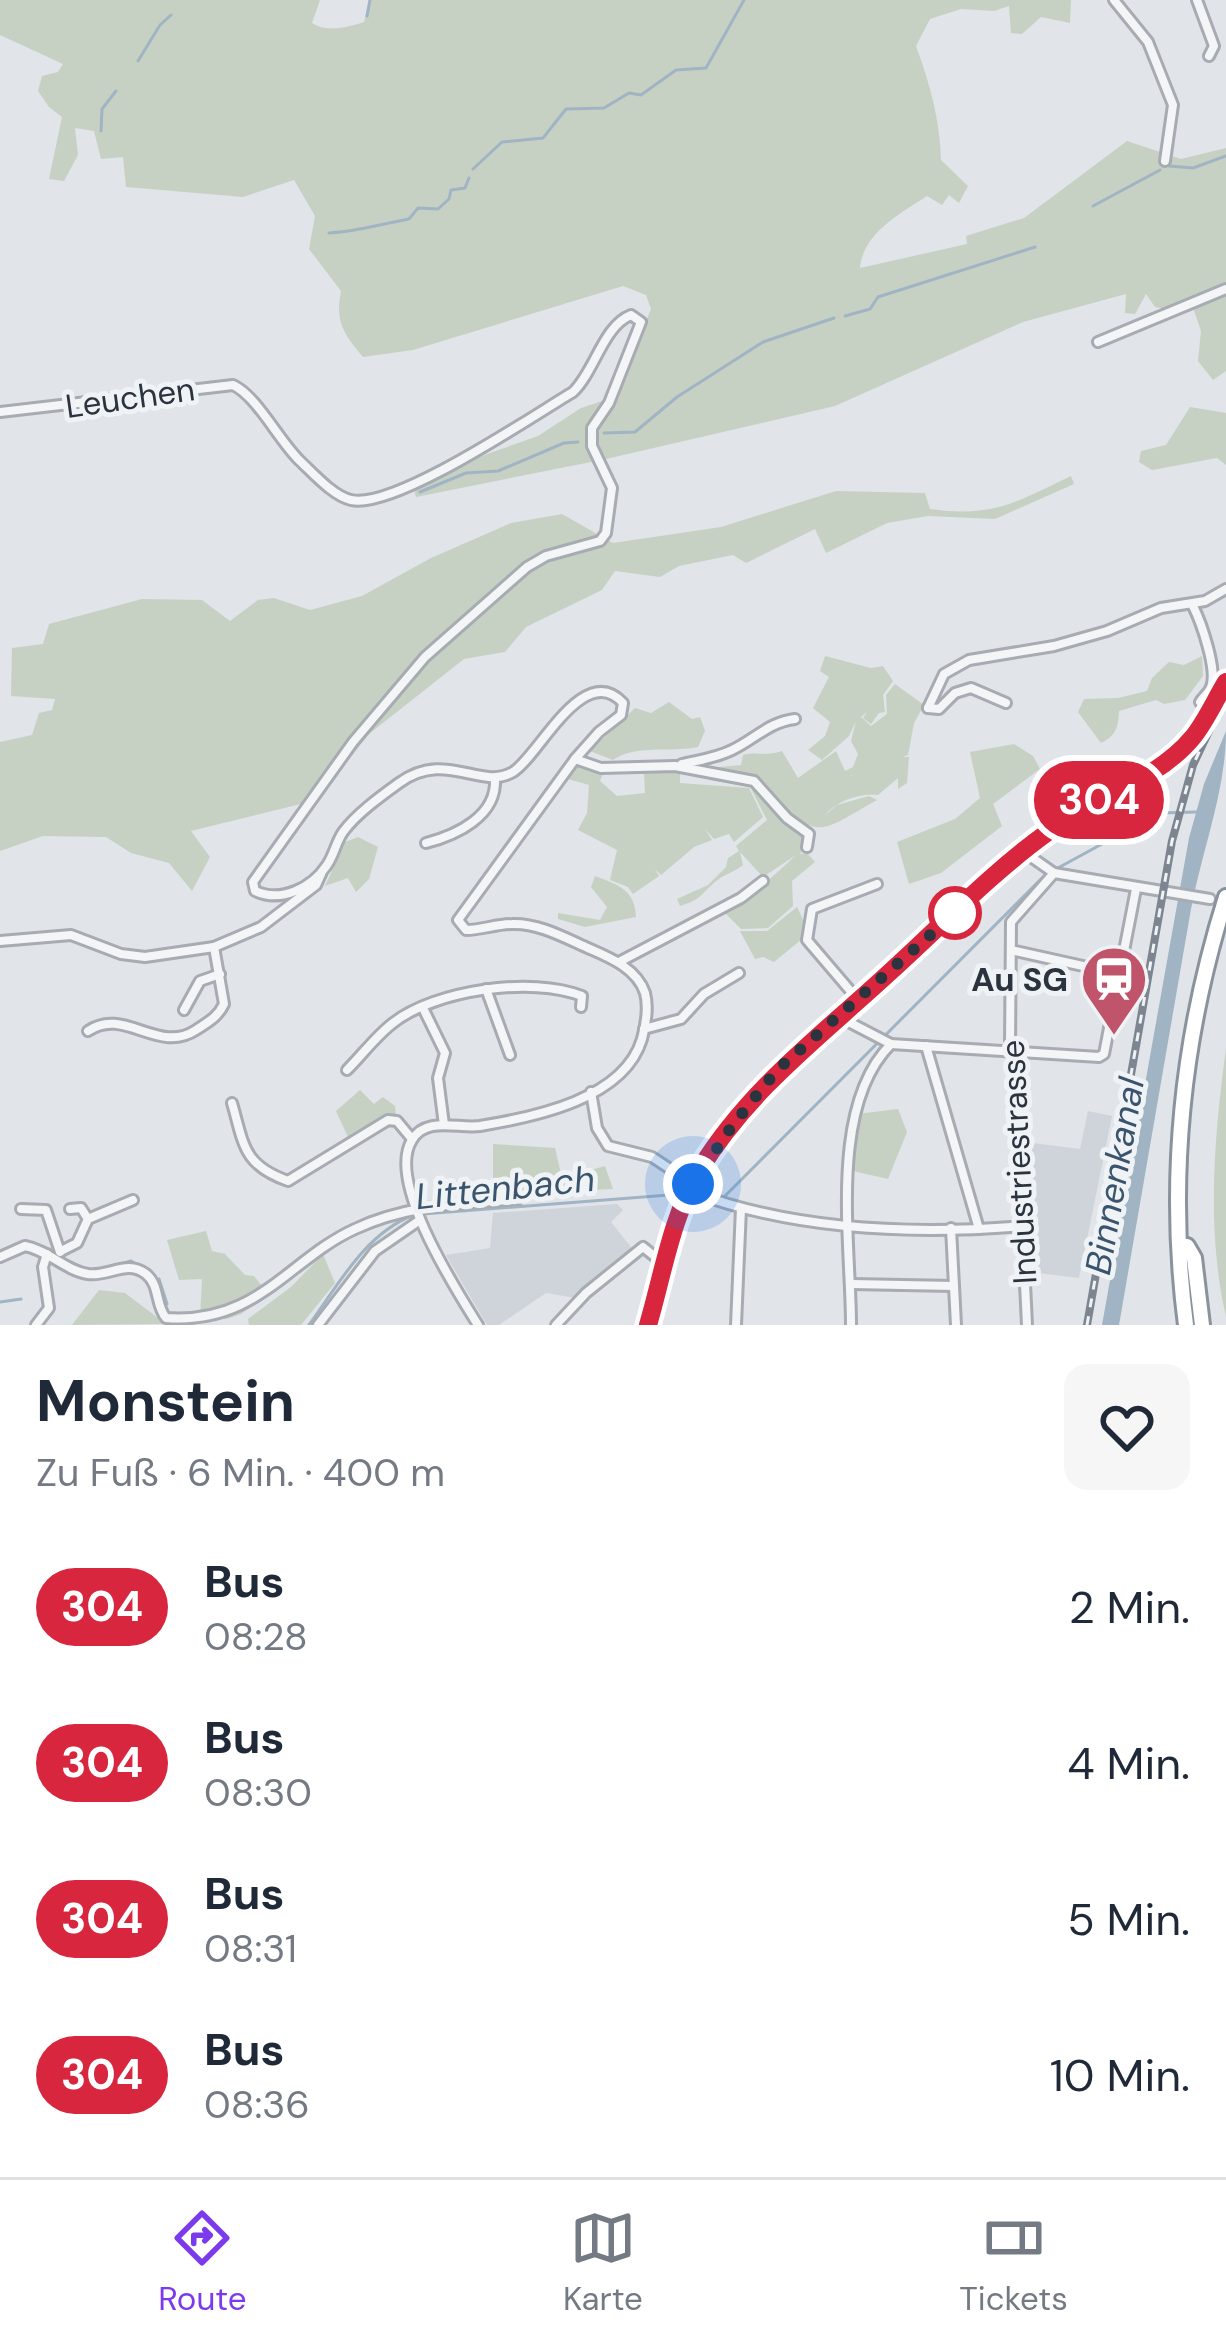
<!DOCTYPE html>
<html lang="de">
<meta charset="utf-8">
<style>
:root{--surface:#fff;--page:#f6f6f7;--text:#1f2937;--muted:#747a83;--line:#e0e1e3;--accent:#7c3aed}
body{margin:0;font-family:"DM Sans",sans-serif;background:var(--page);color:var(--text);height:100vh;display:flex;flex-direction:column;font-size:45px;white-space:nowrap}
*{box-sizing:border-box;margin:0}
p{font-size:39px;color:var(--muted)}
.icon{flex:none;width:66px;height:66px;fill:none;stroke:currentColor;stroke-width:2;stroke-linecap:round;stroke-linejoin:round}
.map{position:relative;height:1325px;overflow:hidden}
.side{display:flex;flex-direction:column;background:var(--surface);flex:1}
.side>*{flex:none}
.badge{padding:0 24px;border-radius:39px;font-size:42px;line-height:78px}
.you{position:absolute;width:60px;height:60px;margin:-30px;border:9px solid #fff;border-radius:50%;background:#1a73e8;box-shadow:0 0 0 18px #1a73e833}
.map>.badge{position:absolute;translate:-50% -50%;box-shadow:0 0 0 6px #fff}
.round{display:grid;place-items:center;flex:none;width:126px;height:126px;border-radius:24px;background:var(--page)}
.headline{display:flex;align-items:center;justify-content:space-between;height:204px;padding:0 36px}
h1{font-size:57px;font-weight:700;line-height:90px}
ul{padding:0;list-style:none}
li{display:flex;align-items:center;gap:36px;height:156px;padding:0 36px}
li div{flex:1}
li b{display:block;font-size:45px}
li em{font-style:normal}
li .badge{min-width:132px;font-weight:700;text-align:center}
.tabs{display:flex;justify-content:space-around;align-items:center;height:168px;border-top:3px solid var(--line);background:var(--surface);font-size:33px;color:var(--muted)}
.tabs a{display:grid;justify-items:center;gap:6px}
.tabs .selected{color:var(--accent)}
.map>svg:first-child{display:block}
.built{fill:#cfd3da}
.green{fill:#c7d1c3}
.water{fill:#a0b4c4}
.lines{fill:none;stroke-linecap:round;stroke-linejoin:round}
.stream{stroke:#a0b4c4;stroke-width:3}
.minor-casing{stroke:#a7abb2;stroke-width:14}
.major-casing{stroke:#a2a9b2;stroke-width:16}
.highway-casing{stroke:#8a939d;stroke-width:20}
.minor{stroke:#f3f5f7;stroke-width:8}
.major{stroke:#fff;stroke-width:10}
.highway{stroke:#fff;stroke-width:14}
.rail-casing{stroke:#7c8590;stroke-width:8}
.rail{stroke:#f0f3f6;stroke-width:3;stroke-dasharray:9;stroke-linecap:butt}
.line-casing{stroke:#fff;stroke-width:27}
.line{stroke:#d7263d;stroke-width:18}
.walk{stroke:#2b333e;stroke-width:12;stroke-dasharray:0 21.6}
.stop-dot{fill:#fff;stroke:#d7263d;stroke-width:6}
.labels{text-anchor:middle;stroke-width:10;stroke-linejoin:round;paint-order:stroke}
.street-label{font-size:33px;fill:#2b333e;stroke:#f0f3f6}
.poi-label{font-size:33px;font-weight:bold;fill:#2b333e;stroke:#f0f3f6;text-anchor:end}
.water-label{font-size:36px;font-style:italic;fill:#3a546d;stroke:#f0f3f6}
</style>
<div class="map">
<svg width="1226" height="1325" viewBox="0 0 1226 1325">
<rect width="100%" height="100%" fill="#e1e4e8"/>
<!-- built -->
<g class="built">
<path d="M1088 1111 1112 1116 1079 1278 1030 1272 1025 1142 1080 1149Z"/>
<path d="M617 1204 623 1210 611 1222 634 1251 576 1298 546 1293 499 1325H487L446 1255 490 1248 493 1213Z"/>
</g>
<!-- green -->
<g class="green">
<path d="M0 0H320L312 23C327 33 349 27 364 22L369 0H1071L1070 23 1041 17 1022 34 1011 33 1009 6 994 11 961 9 930 19 916 46C930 84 940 120 941 160L968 186 959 203 949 195 942 205 927 196C900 214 863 233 860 268L967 244 966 236 1024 218 1127 141 1181 159 1226 148V371L1213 380 1198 361 1201 331 1191 302 1176 311 1155 307 1146 294 1135 314 1125 313 1126 294 1023 322 835 406 606 459 416 497 414 490 473 459 538 436 581 408 614 397 651 309 646 295 623 286 413 350 363 357C343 333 335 322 341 291L309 249 315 216 294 180 243 197 126 187 123 157 101 159 94 131 75 128 78 155 64 181 49 179 62 117 49 107 38 91 42 76 58 72 63 64 0 35Z"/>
<path d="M1190 407 1226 413V465L1217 458 1152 470 1139 462 1141 451 1166 445Z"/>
<path d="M1071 476 1074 484 995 519 928 516 887 523 826 553 815 529 746 563 733 555 679 566 660 577 615 571 602 590 526 627 505 652 464 659 369 734 317 800 191 831 210 857 192 891 169 863 131 853 106 837 43 836 0 851V742L32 735 39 713 52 710 55 699 11 696 12 648 43 644 49 624 142 599 202 600 230 621 258 600 274 598 310 610 362 596 431 558 511 523 562 514 613 543 721 527 836 491 925 493 930 509C992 518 1017 502 1071 476Z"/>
<path d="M825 656 871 668 883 666 893 681 883 695 885 712 879 713 871 724 863 718 867 712 861 717 871 726 887 714 886 695 895 684 924 705 914 723 908 755 903 757H909L907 783 898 789V778L878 795C857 793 837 801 824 816L837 805 869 796 877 800C817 834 819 841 770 793L786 821 804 834 806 842 800 854 807 853 815 862 792 881 793 906 768 928 741 929 724 912C751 896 774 876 796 855L763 877 740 852 743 865C733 873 724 874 715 882 699 896 702 899 680 906L677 899 708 885 726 867 728 858 739 851 736 846 767 820 750 787 710 780 719 767 741 765 743 755C758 751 763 757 782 751L798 778 836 751 845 771 853 767 858 754 851 741 856 721 849 736 822 760 808 750 825 736 830 722 813 708 829 677 820 671Z"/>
<path d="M1202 656 1203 676 1185 700 1164 704 1156 700 1119 711C1118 727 1117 735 1101 743L1078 712 1084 699 1118 698 1147 691 1152 678 1169 662 1184 665Z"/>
<path d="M669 702 692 719 700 717 705 731 698 747C669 753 637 744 613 760L590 751 635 708 651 713Z"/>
<path d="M1014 744 1033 756 1040 769 993 804 1002 826 941 873 909 884 897 842 955 819 980 798 970 752Z"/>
<path d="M578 765 604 771 600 781 617 796 645 793 644 772 680 770V783L749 788 763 817 734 842 729 834 714 839 705 829 712 840 694 847 661 875 655 869 659 876 633 894 628 887 610 880 617 850 578 830 587 813 589 785 568 779Z"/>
<path d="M358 837 378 847 369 879 356 892 348 878 325 886 345 842Z"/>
<path d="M595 876C619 885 635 890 636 917L585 927 558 919V913L600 920 607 907 591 887Z"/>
<path d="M797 907 804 922 802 939 774 962 763 957 755 959 740 931H767Z"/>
<path d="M1226 1049V1317C1206 1230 1214 1136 1226 1049Z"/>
<path d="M360 1090 374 1104 383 1097 395 1106 396 1116 348 1137 336 1111Z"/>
<path d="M898 1109 907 1132 888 1179 857 1172 853 1170 857 1114Z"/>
<path d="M493 1144 555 1148 562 1178 605 1166 613 1189 493 1194Z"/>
<path d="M206 1231 212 1251 225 1254 245 1275 254 1276 269 1295 241 1314 227 1319 200 1320 202 1279 179 1280 167 1240Z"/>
<path d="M323 1254 335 1283 301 1325H249L248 1319 291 1287Z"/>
<path d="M99 1290 125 1293 166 1324 72 1325Z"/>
</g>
<!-- water -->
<path class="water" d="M1226 731C1226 791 1202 850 1191 909L1119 1325H1102L1189 838 1204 784Z"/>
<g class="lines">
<!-- stream -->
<g class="stream">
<path d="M367 16 370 0"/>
<path d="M138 61 160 25 171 15"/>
<path d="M101 131 102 109 116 91"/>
<path d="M1169 166 1193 168 1226 156"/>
<path d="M473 169 502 142 543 138 566 109 604 108 629 93 641 95 676 70 706 68 744 0"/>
<path d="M1093 206 1160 170"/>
<path d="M329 233C356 232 381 224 409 219L418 208 438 209 449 199 451 190 465 188 469 178"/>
<path d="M845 316 870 309 878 297 1035 247"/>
<path d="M604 433 635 432 677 397 763 342 834 318"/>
<path d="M420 492 466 473 498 471 564 443 578 442"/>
<path d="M725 1196 1045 875 1159 813 1197 812"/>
<path d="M423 1214 682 1194"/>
<path d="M105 1268 131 1261 150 1273"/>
<path d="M159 1279 167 1304"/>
<path d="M0 1302 21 1299"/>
<path d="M309 1325C339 1284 364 1235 413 1215"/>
</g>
<!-- minor casing -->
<g class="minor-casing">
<g id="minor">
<path d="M1114 0 1148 42 1173 105 1165 161"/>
<path d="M1197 0 1214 46 1209 56"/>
<path d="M1098 342 1226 289"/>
<path d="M0 412 233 385C257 396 279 441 300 461 313 473 333 496 351 500 394 510 531 417 573 392 595 371 603 326 631 315L641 322 609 403 592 428V446L612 488 606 533 600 541 546 556 527 567 425 657 353 742 253 882 255 891C281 903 312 888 327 865 334 855 336 842 343 832 356 814 381 796 399 783 446 749 480 791 513 772 539 756 583 660 623 703L621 715 599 732 575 759 458 920 466 930C482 930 496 924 512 924 539 923 565 938 590 949 611 958 637 969 645 993 649 1008 646 1024 642 1039 624 1099 535 1117 480 1126 458 1129 426 1116 412 1140 386 1181 455 1288 478 1325"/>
<path d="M1193 606C1201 622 1218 670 1211 687 1209 693 1203 697 1200 702L1210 710"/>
<path d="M928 708 944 674 969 660 1054 646 1107 631 1161 608 1205 601 1226 589"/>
<path d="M928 708 939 709 955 693 971 688 1006 703"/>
<path d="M575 759 601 768 675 766 754 781 787 818 809 834 807 847"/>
<path d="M682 764C699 760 716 758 732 750 755 739 769 722 795 719"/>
<path d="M426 843C457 835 497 816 495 779"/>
<path d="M1024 852 1054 873 1210 899"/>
<path d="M0 941 71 935 121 954 145 957 214 947 261 927 316 885 321 874"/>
<path d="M1011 950 1119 974"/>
<path d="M619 962 741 898 763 881"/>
<path d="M486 989 510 1055"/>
<path d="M859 1001 807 940 812 909 877 884"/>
<path d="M423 1008 445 1053 438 1078 444 1125"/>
<path d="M184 1010 200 981 220 974"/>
<path d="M841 1018 891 1044 1099 1057 1104 1054 1136 889"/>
<path d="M644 1029 681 1019 704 994 739 973"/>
<path d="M88 1031C124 1006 158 1055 196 1030 208 1022 218 1017 224 1004L214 947"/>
<path d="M926 1046 979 1229"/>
<path d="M347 1070C362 1055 376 1036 393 1023 435 990 532 976 582 996L581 1007"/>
<path d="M591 1092 597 1128 608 1146 652 1157 693 1184"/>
<path d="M232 1103C244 1145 243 1165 288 1181L388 1120 397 1121 412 1139"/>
<path d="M692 1192C794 1230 914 1235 1023 1226"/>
<path d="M21 1209 46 1210 60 1252"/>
<path d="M70 1209 81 1208 88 1219"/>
<path d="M951 1228 956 1325"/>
<path d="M61 1251 77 1243 88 1219 133 1200"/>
<path d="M0 1257 25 1246C48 1250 66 1271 88 1274 109 1277 127 1259 146 1274 160 1285 155 1305 166 1318 257 1325 289 1259 355 1229 408 1204 461 1204 518 1199"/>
<path d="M851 1284 954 1286"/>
<path d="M36 1325 49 1308 43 1267 47 1254"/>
<path d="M318 1325 375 1251 420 1220"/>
<path d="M556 1325 586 1293 643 1247 664 1264"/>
<path d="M736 1325 741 1208"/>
<path d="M851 1325C851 1242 828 1107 891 1044"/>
<path d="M1027 1325 1014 1057 1010 1047 1011 922 1054 873"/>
</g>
</g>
<!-- major casing -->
<g class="major-casing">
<path id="major" d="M648 1325 664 1264 697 1175 760 1090 1015 858 1077 812 1141 777 1182 748 1194 736 1226 682"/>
</g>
<!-- highway casing -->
<g class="highway-casing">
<g id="highway">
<path d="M1187 1246 1194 1258 1202 1325"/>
<path d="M1186 1325C1167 1179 1182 1037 1226 897"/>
</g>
</g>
<!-- minor -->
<use href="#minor" class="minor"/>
<!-- major -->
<use href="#major" class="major"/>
<!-- highway -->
<use href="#highway" class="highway"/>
<!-- rail casing -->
<g class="rail-casing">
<path id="rail" d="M1087 1325 1172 841 1193 765 1226 695"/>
</g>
<!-- rail -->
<use href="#rail" class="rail"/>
</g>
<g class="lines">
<!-- line casing -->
<g class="line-casing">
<path id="line" d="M648 1325C663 1274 672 1215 700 1169 749 1089 822 1035 890 972 942 925 991 873 1048 832 1092 799 1157 781 1193 737 1206 721 1215 700 1226 682"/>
</g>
<!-- line -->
<use href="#line" class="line"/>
<!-- walk -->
<path class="walk" d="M693 1184 732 1126 777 1070 955 913"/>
</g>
<!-- icons -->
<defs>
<g id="station-pin" transform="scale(3.45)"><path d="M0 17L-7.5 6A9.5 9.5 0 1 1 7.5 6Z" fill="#bf546a" stroke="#f0f3f6"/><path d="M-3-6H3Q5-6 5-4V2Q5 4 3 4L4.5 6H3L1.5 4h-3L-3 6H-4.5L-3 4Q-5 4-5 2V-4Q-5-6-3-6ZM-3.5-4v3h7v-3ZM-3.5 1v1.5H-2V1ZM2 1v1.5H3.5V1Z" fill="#fff"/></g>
</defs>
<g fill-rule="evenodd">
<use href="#station-pin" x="1114" y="979"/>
</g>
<!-- markers -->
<circle class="stop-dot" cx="955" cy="913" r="24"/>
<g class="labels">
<!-- street labels -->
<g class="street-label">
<text transform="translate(130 397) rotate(-8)" y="12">Leuchen</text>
<text transform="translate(1018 1162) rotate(-93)" y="12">Industriestrasse</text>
</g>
<!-- poi labels -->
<g class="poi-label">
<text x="1068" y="991">Au SG</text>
</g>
<!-- water labels -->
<g class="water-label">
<text transform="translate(1114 1176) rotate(-80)" y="13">Binnenkanal</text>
<text transform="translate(505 1187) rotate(-6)" y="13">Littenbach</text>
</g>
</g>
</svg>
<div class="you" style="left:693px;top:1184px"></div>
<b class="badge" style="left:1099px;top:800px;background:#d7263d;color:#fff">304</b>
</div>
<section class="side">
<div class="headline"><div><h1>Monstein</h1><p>Zu Fuß · 6 Min. · 400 m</p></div><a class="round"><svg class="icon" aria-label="heart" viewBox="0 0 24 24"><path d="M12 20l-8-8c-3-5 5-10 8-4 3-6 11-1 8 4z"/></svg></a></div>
<ul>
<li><span class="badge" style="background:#d7263d;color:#fff">304</span><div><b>Bus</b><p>08:28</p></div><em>2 Min.</em></li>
<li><span class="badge" style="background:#d7263d;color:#fff">304</span><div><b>Bus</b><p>08:30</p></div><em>4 Min.</em></li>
<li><span class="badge" style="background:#d7263d;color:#fff">304</span><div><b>Bus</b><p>08:31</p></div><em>5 Min.</em></li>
<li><span class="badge" style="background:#d7263d;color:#fff">304</span><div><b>Bus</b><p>08:36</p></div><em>10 Min.</em></li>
</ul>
</section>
<nav class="tabs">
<a class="selected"><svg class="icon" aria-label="directions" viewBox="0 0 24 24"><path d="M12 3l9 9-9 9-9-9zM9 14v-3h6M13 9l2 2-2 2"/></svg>Route</a>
<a><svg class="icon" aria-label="map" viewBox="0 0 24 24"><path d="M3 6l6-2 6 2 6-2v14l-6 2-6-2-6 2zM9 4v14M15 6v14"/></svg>Karte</a>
<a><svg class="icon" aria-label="tickets" viewBox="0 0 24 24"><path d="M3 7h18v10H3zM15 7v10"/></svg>Tickets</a>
</nav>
